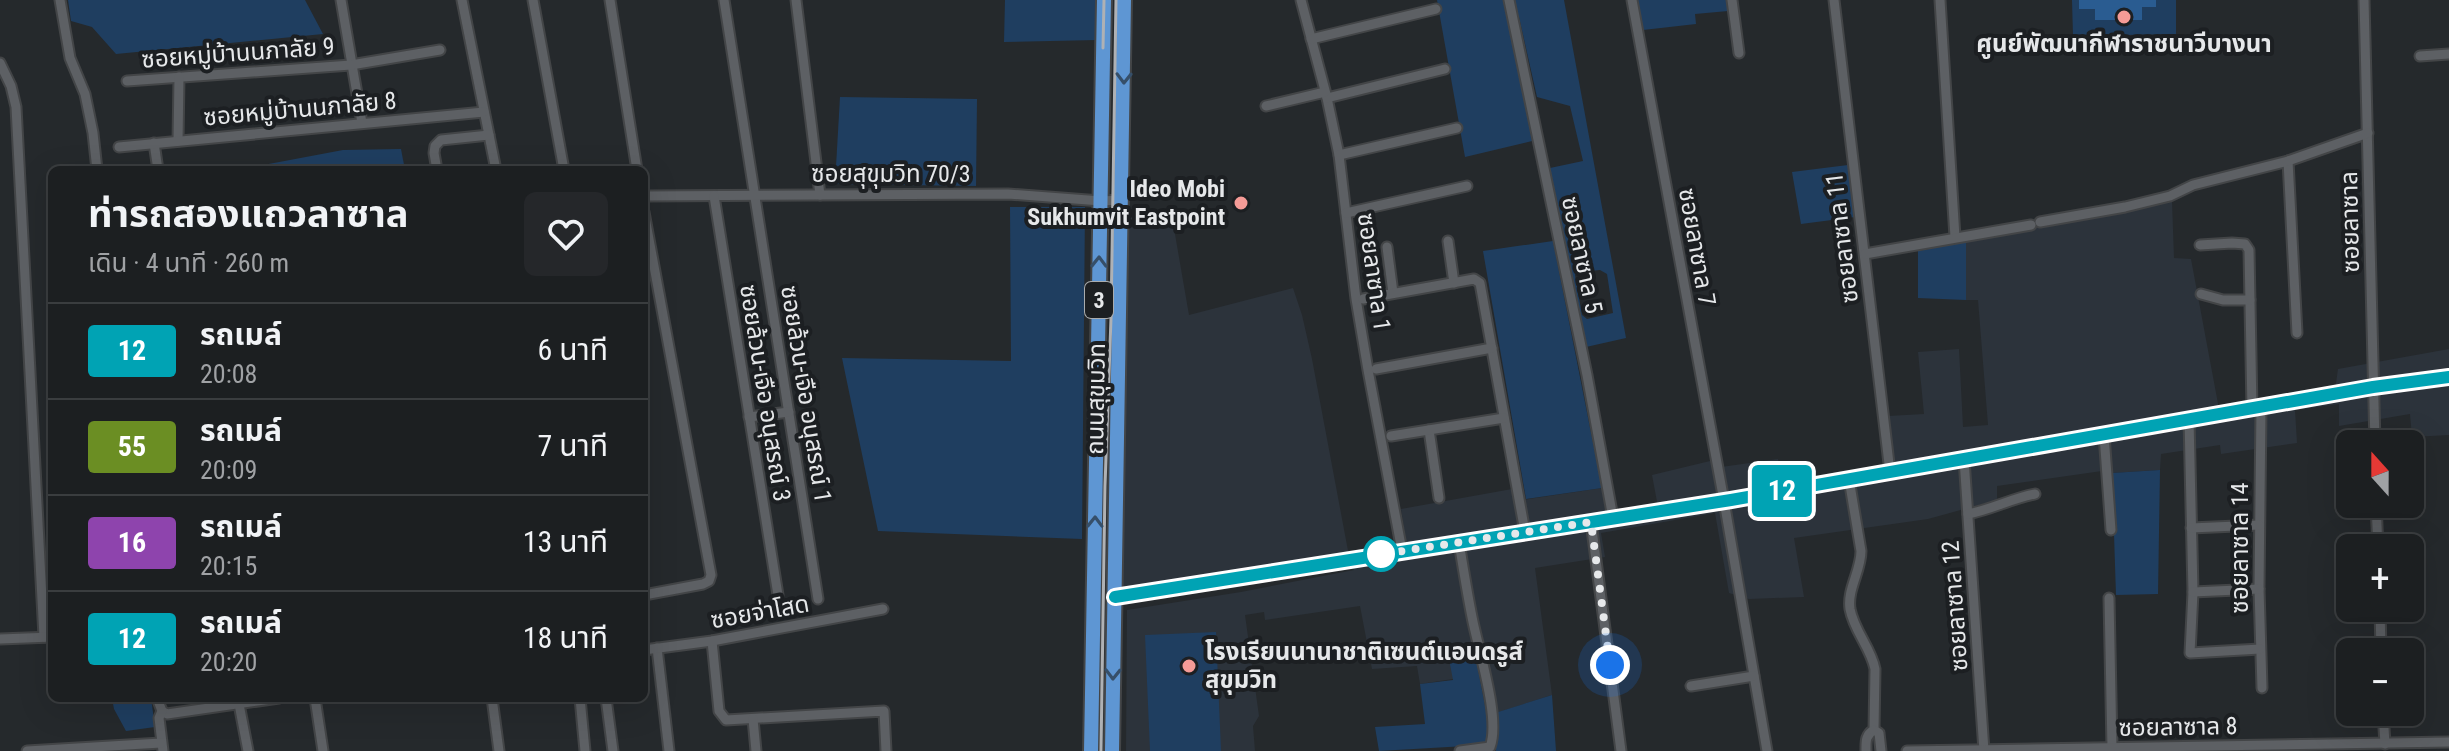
<!DOCTYPE html>
<html lang="th">
<meta charset="utf-8">
<style>
:root{--surface:#1c1f21;--page:#25272a;--text:#f1f3f6;--muted:#a0a2a5;--line:#3a3d3f}
body{margin:0;font-family:"Roboto Condensed","Noto Sans Thai",sans-serif;background:var(--page);color:var(--text);height:100vh;display:flex;flex-direction:column;font-size:30px;white-space:nowrap}
*{box-sizing:border-box;margin:0}
p{font-size:26px;color:var(--muted)}
.icon{flex:none;width:44px;height:44px;fill:none;stroke:currentColor;stroke-width:2;stroke-linecap:round;stroke-linejoin:round}
.map{position:relative;flex:1;overflow:hidden}
.sheet{position:absolute;left:48px;top:166px;width:600px;height:536px;display:flex;flex-direction:column;background:var(--surface);border-radius:12px;box-shadow:0 8px 32px #0002,0 0 0 2px var(--line)}
.sheet>*{flex:none}
.badge{padding:0 16px;border-radius:6px;font-size:28px;line-height:52px}
.needle{width:52px;rotate:339deg}
.buttons{position:absolute;left:2336px;top:430px;display:grid;gap:16px}
.buttons a{display:grid;place-items:center;width:88px;height:88px;border-radius:12px;background:var(--surface);box-shadow:0 8px 32px #0002,0 0 0 2px var(--line);font-size:40px}
.you{position:absolute;width:40px;height:40px;margin:-20px;border:6px solid #fff;border-radius:50%;background:#1a73e8;box-shadow:0 0 0 12px #1a73e833}
.map>.badge{position:absolute;translate:-50% -50%;box-shadow:0 0 0 4px #fff}
.round{display:grid;place-items:center;flex:none;width:84px;height:84px;border-radius:12px;background:var(--page)}
.headline{display:flex;align-items:center;justify-content:space-between;height:136px;padding:0 40px}
h1{font-size:38px;font-weight:700;line-height:60px}
ul{padding:0;list-style:none}
li{display:flex;align-items:center;gap:24px;height:96px;padding:0 40px;border-top:2px solid var(--line)}
li div{flex:1}
li b{display:block;font-size:30px}
li em{font-style:normal}
li .badge{min-width:88px;font-weight:700;text-align:center}
.map>svg:first-child{display:block}
.built{fill:#2c333b}
.green{fill:#1f3e60;fill-rule:evenodd}
.water{fill:#2a5c91}
.lines{fill:none;stroke-linecap:round;stroke-linejoin:round}
.minor-casing{stroke:#434547;stroke-width:13}
.tertiary-casing{stroke:#434547;stroke-width:15}
.trunk-casing{stroke:#434547;stroke-width:18}
.minor{stroke:#5d6064;stroke-width:9}
.tertiary{stroke:#5d6064;stroke-width:11}
.trunk{stroke:#5e96d3;stroke-width:14}
.rail{stroke:#afb1b4;stroke-width:3}
.oneway{stroke:#364f69}
.line-casing{stroke:#fff;stroke-width:18}
.line{stroke:#00a3b4;stroke-width:12}
.walk{stroke:#e6e8ea;stroke-width:8;stroke-dasharray:0 14.4}
.poi-dot{fill:#f59b97;stroke:#1c1f22;stroke-width:3}
.stop-dot{fill:#fff;stroke:#00a3b4;stroke-width:4}
.labels{text-anchor:middle;stroke-width:8;stroke-linejoin:round;paint-order:stroke}
.shield{fill:#1c1f22;stroke:#a9acae;stroke-width:2}
.shield-label{font-size:22px;font-weight:bold;fill:#e6e8ea}
.poi-label{font-size:24px;font-weight:bold;fill:#e6e8ea;stroke:#1c1f22}
.street-label{font-size:24px;fill:#e6e8ea;stroke:#1c1f22}
</style>
<div class="map">
<svg width="2449" height="751" viewBox="0 0 2449 751">
<rect width="100%" height="100%" fill="#25292c"/>
<!-- built -->
<path class="built" d="M2172 201 2174 258 2191 259 2219 409 2335 391 2338 369 2449 349V435L2412 437 2410 414 2339 426V404L2295 410 2297 443 2221 454 2220 445 2161 454 2160 470 2112 473 2102 471 1997 486V500L1928 519 1794 538 1804 597 1749 599 1729 593 1715 513 1601 533 1605 557 1535 568 1552 695 1487 716 1475 654 1453 679 1420 684 1417 666 1372 669 1360 606 1265 620 1264 612 1245 615 1259 716 1253 726 1255 751H1126L1127 610 1241 592 1354 570 1349 557 1123 591 1128 213 1171 211 1189 315 1293 288 1302 315 1312 359 1349 556 1407 547 1401 509 1512 489 1515 501 1602 488 1607 514 1658 507 1652 475 1710 461 1721 467 1778 459 1783 485 1856 474 1894 464 1888 416 1924 414 1918 352 1959 349 1963 427 1988 425 1978 300H1966V242Z"/>
<!-- green -->
<g class="green">
<path d="M68 0H305L323 34 116 54 92 27 71 21Z"/>
<path d="M1005 0H1099L1097 40 1004 42Z"/>
<path d="M1437 0H1564L1626 338 1586 347 1550 168 1583 161 1570 106 1537 97 1519 17H1508L1532 141 1465 157ZM1600 270 1607 274 1613 313 1587 319 1582 315 1575 275 1580 272Z"/>
<path d="M1637 0H1727L1728 11 1695 14 1696 24 1643 30Z"/>
<path d="M2072 0H2176V34L2073 36Z"/>
<path d="M840 97 977 99 976 186 835 184Z"/>
<path d="M401 149 405 170H236L343 150Z"/>
<path d="M1848 165 1855 217 1801 224 1792 172Z"/>
<path d="M1010 207H1085L1082 539 878 531 842 358 1011 361Z"/>
<path d="M1553 241 1602 488 1526 499 1483 251Z"/>
<path d="M1966 242V300L1918 298V251Z"/>
<path d="M2160 470 2158 594 2116 595 2112 473Z"/>
<path d="M1216 632 1221 751H1150L1145 635Z"/>
<path d="M1475 654 1487 716 1488 742 1483 745 1379 751 1375 727 1425 724 1420 684 1453 680 1449 659Z"/>
<path d="M1552 695 1556 751H1496L1495 713Z"/>
<path d="M112 698H151L155 727 126 731 114 709Z"/>
</g>
<!-- water -->
<path class="water" d="M2079 0H2156V7H2142V20H2095V9H2079Z"/>
<g class="lines">
<!-- minor casing -->
<g class="minor-casing">
<g id="minor">
<path d="M60 0 70 58 85 94 93 133 97 170"/>
<path d="M341 0 362 123"/>
<path d="M462 0 496 170"/>
<path d="M533 0 564 170"/>
<path d="M610 0 637 170"/>
<path d="M724 0 818 599"/>
<path d="M796 0 820 195"/>
<path d="M1301 0 1327 98 1339 155 1356 299 1368 370 1402 551"/>
<path d="M1509 0 1587 375 1613 518"/>
<path d="M1632 0 1724 501 1767 751"/>
<path d="M1732 0 1739 53"/>
<path d="M1834 0 1890 472"/>
<path d="M1940 0 1955 237"/>
<path d="M2364 0 2375 444"/>
<path d="M1311 39 1436 9"/>
<path d="M2420 56 2449 54"/>
<path d="M0 63 11 86 16 107 44 637"/>
<path d="M127 81 351 65 440 50"/>
<path d="M1327 98 1445 69"/>
<path d="M1266 106 1325 92"/>
<path d="M178 141 179 77"/>
<path d="M154 143 158 170"/>
<path d="M119 147 484 112"/>
<path d="M1339 155 1457 128"/>
<path d="M2288 161 2297 333"/>
<path d="M437 170 434 153 435 146 441 140 489 135"/>
<path d="M644 196 1008 194 1101 201 1122 200"/>
<path d="M714 196 778 595"/>
<path d="M644 212 711 575 709 581 703 584 644 595"/>
<path d="M1346 213 1467 186"/>
<path d="M2040 222 2125 207 2170 196 2193 185 2288 161 2368 133"/>
<path d="M1448 241 1454 283"/>
<path d="M2200 245 2232 243 2245 244 2249 250 2252 410"/>
<path d="M1387 247 1393 293"/>
<path d="M1865 254 2031 225"/>
<path d="M2201 294 2223 300H2250"/>
<path d="M1363 299 1474 279 1480 283 1525 532"/>
<path d="M1376 369 1492 348"/>
<path d="M2261 408 2259 589 2262 688"/>
<path d="M749 417 789 412"/>
<path d="M2189 419 2193 592 2190 653 2260 649"/>
<path d="M1429 430 1439 498"/>
<path d="M2104 435 2111 530"/>
<path d="M1391 436 1504 418"/>
<path d="M1964 459 1984 751"/>
<path d="M1849 479 1861 551C1861 571 1847 589 1850 609 1854 631 1871 648 1875 669L1874 730C1865 735 1866 742 1866 751"/>
<path d="M2376 504 2378 548"/>
<path d="M1968 514C1993 509 2010 499 2035 494"/>
<path d="M1591 522 1621 751"/>
<path d="M2191 528 2259 525"/>
<path d="M1459 542C1463 567 1467 592 1472 617 1478 649 1501 719 1490 747L1460 751"/>
<path d="M2193 592 2259 589"/>
<path d="M2109 598 2112 748"/>
<path d="M2380 608 2381 652"/>
<path d="M0 639 52 637"/>
<path d="M712 641 719 711 726 720 884 711 886 751"/>
<path d="M657 648 669 751"/>
<path d="M644 650 712 641 883 609"/>
<path d="M1691 686 1754 676"/>
<path d="M157 698 162 711 167 714 279 698"/>
<path d="M315 698 323 751"/>
<path d="M492 698 499 751"/>
<path d="M580 698 585 751"/>
<path d="M606 698 613 751"/>
<path d="M239 704 248 751"/>
<path d="M162 711 159 718 163 751"/>
<path d="M2383 712 2385 744"/>
<path d="M753 719 756 751"/>
<path d="M1874 730 1879 733 1881 751"/>
<path d="M27 751 161 743"/>
<path d="M1907 751 2449 742"/>
</g>
</g>
<!-- tertiary casing -->
<g class="tertiary-casing">
<path id="tertiary" d="M1115 597 1731 500 2373 387 2449 377"/>
</g>
<!-- trunk casing -->
<g class="trunk-casing">
<g id="trunk">
<path d="M1091 751 1104 0"/>
<path d="M1112 751 1124 0"/>
</g>
</g>
<!-- minor -->
<use href="#minor" class="minor"/>
<!-- tertiary -->
<use href="#tertiary" class="tertiary"/>
<!-- trunk -->
<use href="#trunk" class="trunk"/>
<!-- rail -->
<g class="rail">
<path d="M1103 48 1104 0"/>
<path d="M1101 751 1105 486 1111 318 1116 0"/>
</g>
</g>
<!-- one-way arrows -->
<defs><path id="oneway-chevron" d="M-2-3.5L2.5 0L-2 3.5" fill="none" stroke-width="1.6" stroke-linecap="round" stroke-linejoin="round" transform="scale(2)"/></defs>
<g class="oneway">
<use href="#oneway-chevron" transform="translate(1124 78) rotate(91)"/>
<use href="#oneway-chevron" transform="translate(1099 262) rotate(-89)"/>
<use href="#oneway-chevron" transform="translate(1095 522) rotate(-89)"/>
<use href="#oneway-chevron" transform="translate(1113 674) rotate(91)"/>
</g>
<g class="lines">
<!-- line casing -->
<g class="line-casing">
<path id="line" d="M1115 597 1731 500 2373 387 2449 377"/>
</g>
<!-- line -->
<use href="#line" class="line"/>
<!-- walk -->
<path class="walk" d="M1381 554 1377 555 1591 522 1610 665"/>
</g>
<!-- markers -->
<g class="poi-dot">
<circle cx="2124" cy="17" r="8"/>
<circle cx="1241" cy="203" r="8"/>
<circle cx="1189" cy="666" r="8"/>
</g>
<circle class="stop-dot" cx="1381" cy="554" r="16"/>
<g class="labels">
<!-- shield labels -->
<rect class="shield" x="1085" y="282" width="28" height="36" rx="6"/>
<g class="shield-label">
<text x="1099" y="308">3</text>
</g>
<!-- poi labels -->
<g class="poi-label">
<text x="2124" y="52">ศูนย์พัฒนากีฬาราชนาวีบางนา</text>
<text x="1225" y="197" text-anchor="end">Ideo Mobi<tspan x="1225" dy="28">Sukhumvit Eastpoint</tspan></text>
<text x="1205" y="660" text-anchor="start">โรงเรียนนานาชาติเซนต์แอนดรูส์<tspan x="1205" dy="28">สุขุมวิท</tspan></text>
</g>
<!-- street labels -->
<g class="street-label">
<text transform="translate(238 53) rotate(-4)" y="8">ซอยหมู่บ้านนภาลัย 9</text>
<text transform="translate(300 109) rotate(-5)" y="8">ซอยหมู่บ้านนภาลัย 8</text>
<text x="891" y="182">ซอยสุขุมวิท 70/3</text>
<text transform="translate(2350 222) rotate(-91)" y="8">ซอยลาซาล</text>
<text transform="translate(1842 238) rotate(-97)" y="8">ซอยลาซาล 11</text>
<text transform="translate(1697 247) rotate(80)" y="8">ซอยลาซาล 7</text>
<text transform="translate(1582 255) rotate(78)" y="8">ซอยลาซาล 5</text>
<text transform="translate(1374 272) rotate(82)" y="8">ซอยลาซาล 1</text>
<text transform="translate(765 393) rotate(81)" y="8">ซอยล้วน-เจือ อนุสรณ์ 3</text>
<text transform="translate(806 394) rotate(81)" y="8">ซอยล้วน-เจือ อนุสรณ์ 1</text>
<text transform="translate(1096 399) rotate(-89)" y="8">ถนนสุขุมวิท</text>
<text transform="translate(2240 548) rotate(-90)" y="8">ซอยลาซาล 14</text>
<text transform="translate(1955 606) rotate(-94)" y="8">ซอยลาซาล 12</text>
<text transform="translate(760 612) rotate(-10)" y="8">ซอยจ่าโสด</text>
<text transform="translate(2178 727) rotate(-1)" y="8">ซอยลาซาล 8</text>
</g>
</g>
</svg>
<div class="buttons">
<a><svg class="needle" viewBox="-14 -14 28 28"><path d="M0-13l5 13h-10z" fill="#e53935"/><path d="M0 13l5-13h-10z" fill="#a0a2a5"/></svg></a>
<a>+</a>
<a>−</a>
</div>
<div class="you" style="left:1610px;top:665px"></div>
<b class="badge" style="left:1782px;top:491px;background:#00a3b4;color:#fff">12</b>
<section class="sheet">
<div class="headline"><div><h1>ท่ารถสองแถวลาซาล</h1><p>เดิน · 4 นาที · 260 m</p></div><a class="round"><svg class="icon" aria-label="heart" viewBox="0 0 24 24"><path d="M12 20l-8-8c-3-5 5-10 8-4 3-6 11-1 8 4z"/></svg></a></div>
<ul>
<li><span class="badge" style="background:#00a3b4;color:#fff">12</span><div><b>รถเมล์</b><p>20:08</p></div><em>6 นาที</em></li>
<li><span class="badge" style="background:#6b8e23;color:#fff">55</span><div><b>รถเมล์</b><p>20:09</p></div><em>7 นาที</em></li>
<li><span class="badge" style="background:#8e44ad;color:#fff">16</span><div><b>รถเมล์</b><p>20:15</p></div><em>13 นาที</em></li>
<li><span class="badge" style="background:#00a3b4;color:#fff">12</span><div><b>รถเมล์</b><p>20:20</p></div><em>18 นาที</em></li>
</ul>
</section>
</div>
